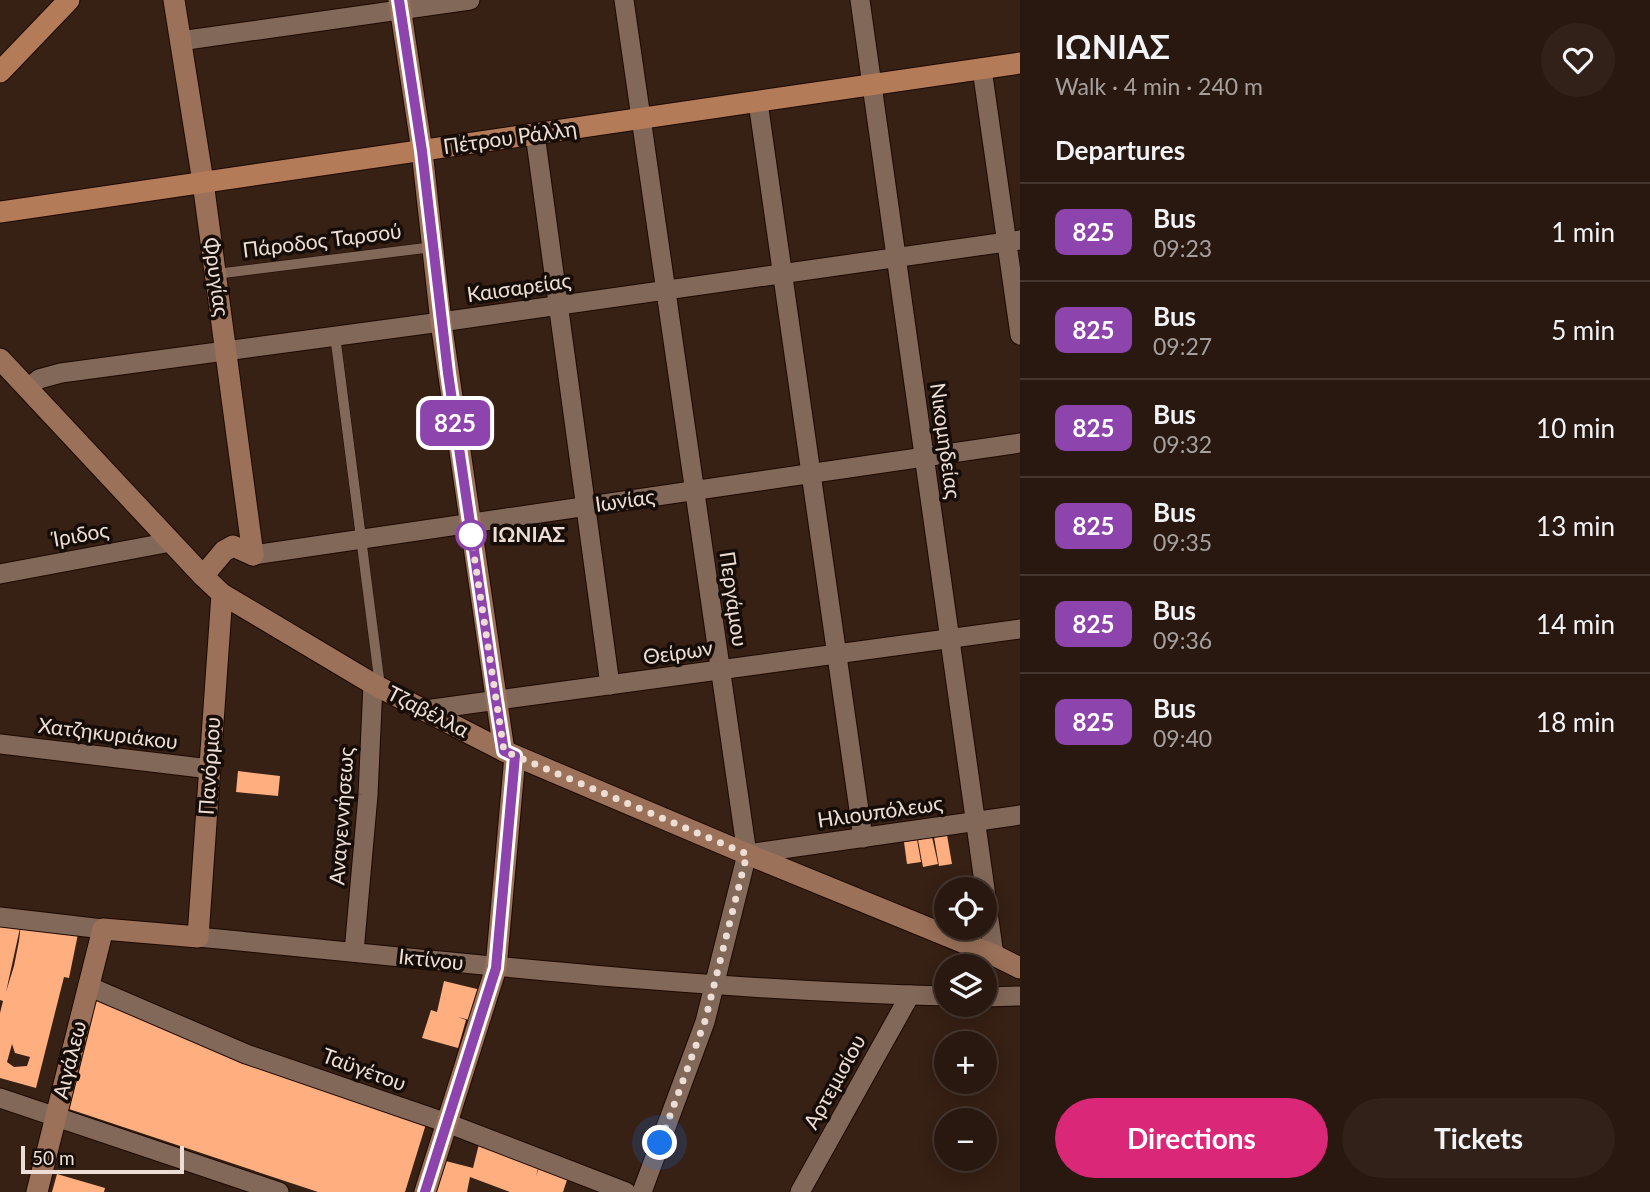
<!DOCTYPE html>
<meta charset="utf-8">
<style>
:root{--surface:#29180f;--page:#312118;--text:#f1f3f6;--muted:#a5a09e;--line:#45372f;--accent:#db2777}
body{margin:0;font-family:Lato,sans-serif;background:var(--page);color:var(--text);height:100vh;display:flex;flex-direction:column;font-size:26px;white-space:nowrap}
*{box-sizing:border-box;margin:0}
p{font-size:23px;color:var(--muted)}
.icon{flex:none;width:38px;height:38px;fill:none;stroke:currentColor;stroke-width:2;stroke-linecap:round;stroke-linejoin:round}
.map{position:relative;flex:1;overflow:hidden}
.drawer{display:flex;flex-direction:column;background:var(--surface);width:630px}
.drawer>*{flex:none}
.badge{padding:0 14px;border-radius:10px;font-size:24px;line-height:46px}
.fabs{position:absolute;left:934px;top:877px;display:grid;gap:14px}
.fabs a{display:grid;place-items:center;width:63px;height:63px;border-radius:50%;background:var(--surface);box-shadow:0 4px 18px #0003,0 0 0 2px var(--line);font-size:35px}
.scale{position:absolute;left:21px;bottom:18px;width:163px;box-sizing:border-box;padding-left:7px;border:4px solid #edded5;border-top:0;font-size:19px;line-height:24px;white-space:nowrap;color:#edded5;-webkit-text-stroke:5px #170d08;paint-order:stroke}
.you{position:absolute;width:35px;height:35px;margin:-18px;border:5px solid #fff;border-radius:50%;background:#1a73e8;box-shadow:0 0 0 10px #1a73e833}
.map>.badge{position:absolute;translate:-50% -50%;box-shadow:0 0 0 4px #fff}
h2{padding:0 35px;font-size:26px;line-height:63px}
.round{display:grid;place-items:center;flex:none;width:74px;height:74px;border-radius:37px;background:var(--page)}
.summary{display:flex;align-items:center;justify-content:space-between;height:119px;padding:0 35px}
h1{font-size:33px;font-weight:700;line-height:52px}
.cta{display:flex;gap:14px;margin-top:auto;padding:14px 35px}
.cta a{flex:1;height:80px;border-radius:42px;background:var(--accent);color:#fff;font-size:28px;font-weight:700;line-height:80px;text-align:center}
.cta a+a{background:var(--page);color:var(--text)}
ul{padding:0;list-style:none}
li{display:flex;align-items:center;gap:21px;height:98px;padding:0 35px;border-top:2px solid var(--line)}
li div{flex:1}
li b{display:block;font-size:26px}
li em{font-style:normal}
li .badge{min-width:77px;font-weight:700;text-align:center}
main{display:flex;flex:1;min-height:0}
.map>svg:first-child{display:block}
.building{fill:#ffae80;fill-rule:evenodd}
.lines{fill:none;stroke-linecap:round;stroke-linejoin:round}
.lane-casing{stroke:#1d0901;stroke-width:11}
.street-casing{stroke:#1d0901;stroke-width:21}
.secondary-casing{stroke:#1d0901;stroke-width:23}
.primary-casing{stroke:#1d0901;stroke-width:23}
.lane{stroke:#826859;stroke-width:10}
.street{stroke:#826859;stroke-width:19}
.secondary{stroke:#9b7159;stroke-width:21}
.primary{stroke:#b47b59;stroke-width:21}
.line-casing{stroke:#fff;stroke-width:16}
.line{stroke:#8e44ad;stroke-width:10}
.walk{stroke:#edded5;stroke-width:7;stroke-dasharray:0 12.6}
.stop-dot{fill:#fff;stroke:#8e44ad;stroke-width:3.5}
.labels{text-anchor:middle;stroke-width:7;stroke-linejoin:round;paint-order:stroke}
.street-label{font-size:21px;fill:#edded5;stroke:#170d08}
.stop-label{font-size:21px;font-weight:bold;fill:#edded5;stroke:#170d08;text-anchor:start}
</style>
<main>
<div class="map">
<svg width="1020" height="1192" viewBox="0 0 1020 1192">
<rect width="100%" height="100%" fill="#372014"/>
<!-- building -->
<g class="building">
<path d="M238 771 280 776 278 796 236 792Z"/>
<path d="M947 835 952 864 939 866 934 837Z"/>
<path d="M932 837 938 864 923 867 918 840Z"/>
<path d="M917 840 921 862 907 864 904 842Z"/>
<path d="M21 924 78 934 69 978 64 977 36 1088 0 1078V1013L3 1001 0 1000V927L20 928 6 992 14 966 19 941ZM12 1044 15 1053 30 1057 27 1066 14 1067 7 1062Z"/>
<path d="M444 981 481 990 473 1021 458 1017 466 1020 458 1048 422 1038 431 1010 437 1012Z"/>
<path d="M91 996 426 1124 405 1192H318L63 1107Z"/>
<path d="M479 1144 539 1165 536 1176 540 1165 568 1177 563 1192H510L470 1177 467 1192H429L438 1159 473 1168Z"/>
<path d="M57 1174 105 1188 104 1192H52Z"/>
</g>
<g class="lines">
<!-- lane casing -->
<g class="lane-casing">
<g id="lane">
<path d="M216 274 433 247"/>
<path d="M335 335 380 686"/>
</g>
</g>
<!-- street casing -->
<g class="street-casing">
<g id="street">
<path d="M624 0 747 854 705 1022 642 1192"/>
<path d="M860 0 985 889"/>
<path d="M180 41 470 0"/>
<path d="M982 69 1020 335"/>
<path d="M758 102C795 347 826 593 863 838"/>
<path d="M535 134 610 685"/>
<path d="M28 388 39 379 61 373 441 322 1020 240"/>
<path d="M253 555 1020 443"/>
<path d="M0 574 171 542"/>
<path d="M425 710 1020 629"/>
<path d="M0 744 210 769"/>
<path d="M747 854 1020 815"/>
<path d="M985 891 994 955"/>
<path d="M0 917 103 929"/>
<path d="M198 937C447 961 696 990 947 996"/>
<path d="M354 952 368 795 373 684"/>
<path d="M88 986 246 1054 447 1123 626 1192"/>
<path d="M985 997 1020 996"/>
<path d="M0 1098 279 1192"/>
<path d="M800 1192 910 995"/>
</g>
</g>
<!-- secondary casing -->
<g class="secondary-casing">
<g id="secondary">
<path d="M174 0 203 182 253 555"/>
<path d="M399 0 422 151 441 322 504 751"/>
<path d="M0 359 203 576 222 594 373 684 504 751 747 854 994 955 1020 968"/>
<path d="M203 576 224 551 233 546 253 555"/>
<path d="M37 1192 103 929 198 937 222 594"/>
<path d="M425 1192 496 968 515 756"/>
</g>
</g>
<!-- primary casing -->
<g class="primary-casing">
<g id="primary">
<path d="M0 72 69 0"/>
<path d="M0 212 1020 63"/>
</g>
</g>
<!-- lane -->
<use href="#lane" class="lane"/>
<!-- street -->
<use href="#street" class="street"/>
<!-- secondary -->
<use href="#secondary" class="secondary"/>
<!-- primary -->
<use href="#primary" class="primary"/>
</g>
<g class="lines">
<!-- line casing -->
<g class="line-casing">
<path id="line" d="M399 0 422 151 448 373 496 700 504 751 515 756 496 968 425 1192"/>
</g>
<!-- line -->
<use href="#line" class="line"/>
<!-- walk -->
<path class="walk" d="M471 535 504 751 747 854 705 1021 660 1143"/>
</g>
<!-- markers -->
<circle class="stop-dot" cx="471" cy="535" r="14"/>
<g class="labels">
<!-- street labels -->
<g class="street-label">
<text transform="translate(510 138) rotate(-8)" y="7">Πέτρου Ράλλη</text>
<text transform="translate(322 241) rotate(-7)" y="7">Πάροδος Ταρσού</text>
<text transform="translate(216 277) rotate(82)" y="7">Φρυγίας</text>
<text transform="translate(519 288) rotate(-8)" y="7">Καισαρείας</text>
<text transform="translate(945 441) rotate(82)" y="7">Νικομηδείας</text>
<text transform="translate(625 501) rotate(-8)" y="7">Ιωνίας</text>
<text transform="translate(81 535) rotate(-10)" y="7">Ίριδος</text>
<text transform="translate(733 599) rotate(82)" y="7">Περγάμου</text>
<text transform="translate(678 653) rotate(-8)" y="7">Θείρων</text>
<text transform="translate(428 712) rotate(27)" y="7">Τζαβέλλα</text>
<text transform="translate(108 734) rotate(7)" y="7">Χατζηκυριάκου</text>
<text transform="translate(210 766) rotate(-86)" y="7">Πανόρμου</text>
<text transform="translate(880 812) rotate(-8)" y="7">Ηλιουπόλεως</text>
<text transform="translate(342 816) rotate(-86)" y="7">Αναγεννήσεως</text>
<text transform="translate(431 960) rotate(6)" y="7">Ικτίνου</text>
<text transform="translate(70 1060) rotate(-76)" y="7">Αιγάλεω</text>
<text transform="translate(364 1070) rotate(20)" y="7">Ταϋγέτου</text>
<text transform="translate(835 1082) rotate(-61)" y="7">Αρτεμισίου</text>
</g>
<!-- stop labels -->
<g class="stop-label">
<text x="492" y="542">ΙΩΝΙΑΣ</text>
</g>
</g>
</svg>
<div class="fabs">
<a><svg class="icon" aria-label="locate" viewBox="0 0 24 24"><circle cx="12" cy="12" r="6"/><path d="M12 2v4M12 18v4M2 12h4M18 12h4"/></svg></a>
<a><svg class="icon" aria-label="layers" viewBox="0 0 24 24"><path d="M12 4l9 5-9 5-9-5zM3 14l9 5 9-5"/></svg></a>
<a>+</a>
<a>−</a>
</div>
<div class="scale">50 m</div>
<div class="you" style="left:660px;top:1143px"></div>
<b class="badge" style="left:455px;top:423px;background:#8e44ad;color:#fff">825</b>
</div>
<section class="drawer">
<div class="summary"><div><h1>ΙΩΝΙΑΣ</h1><p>Walk · 4 min · 240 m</p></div><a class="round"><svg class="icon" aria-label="heart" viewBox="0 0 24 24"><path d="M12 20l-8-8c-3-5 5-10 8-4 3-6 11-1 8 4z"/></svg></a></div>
<h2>Departures</h2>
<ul>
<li><span class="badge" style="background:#8e44ad;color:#fff">825</span><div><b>Bus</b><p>09:23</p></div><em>1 min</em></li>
<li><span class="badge" style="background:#8e44ad;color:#fff">825</span><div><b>Bus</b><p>09:27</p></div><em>5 min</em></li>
<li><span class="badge" style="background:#8e44ad;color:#fff">825</span><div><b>Bus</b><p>09:32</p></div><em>10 min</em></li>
<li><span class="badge" style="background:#8e44ad;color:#fff">825</span><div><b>Bus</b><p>09:35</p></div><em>13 min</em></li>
<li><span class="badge" style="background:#8e44ad;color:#fff">825</span><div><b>Bus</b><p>09:36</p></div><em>14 min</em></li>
<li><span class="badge" style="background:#8e44ad;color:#fff">825</span><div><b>Bus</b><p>09:40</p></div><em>18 min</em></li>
</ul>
<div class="cta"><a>Directions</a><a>Tickets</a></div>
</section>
</main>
